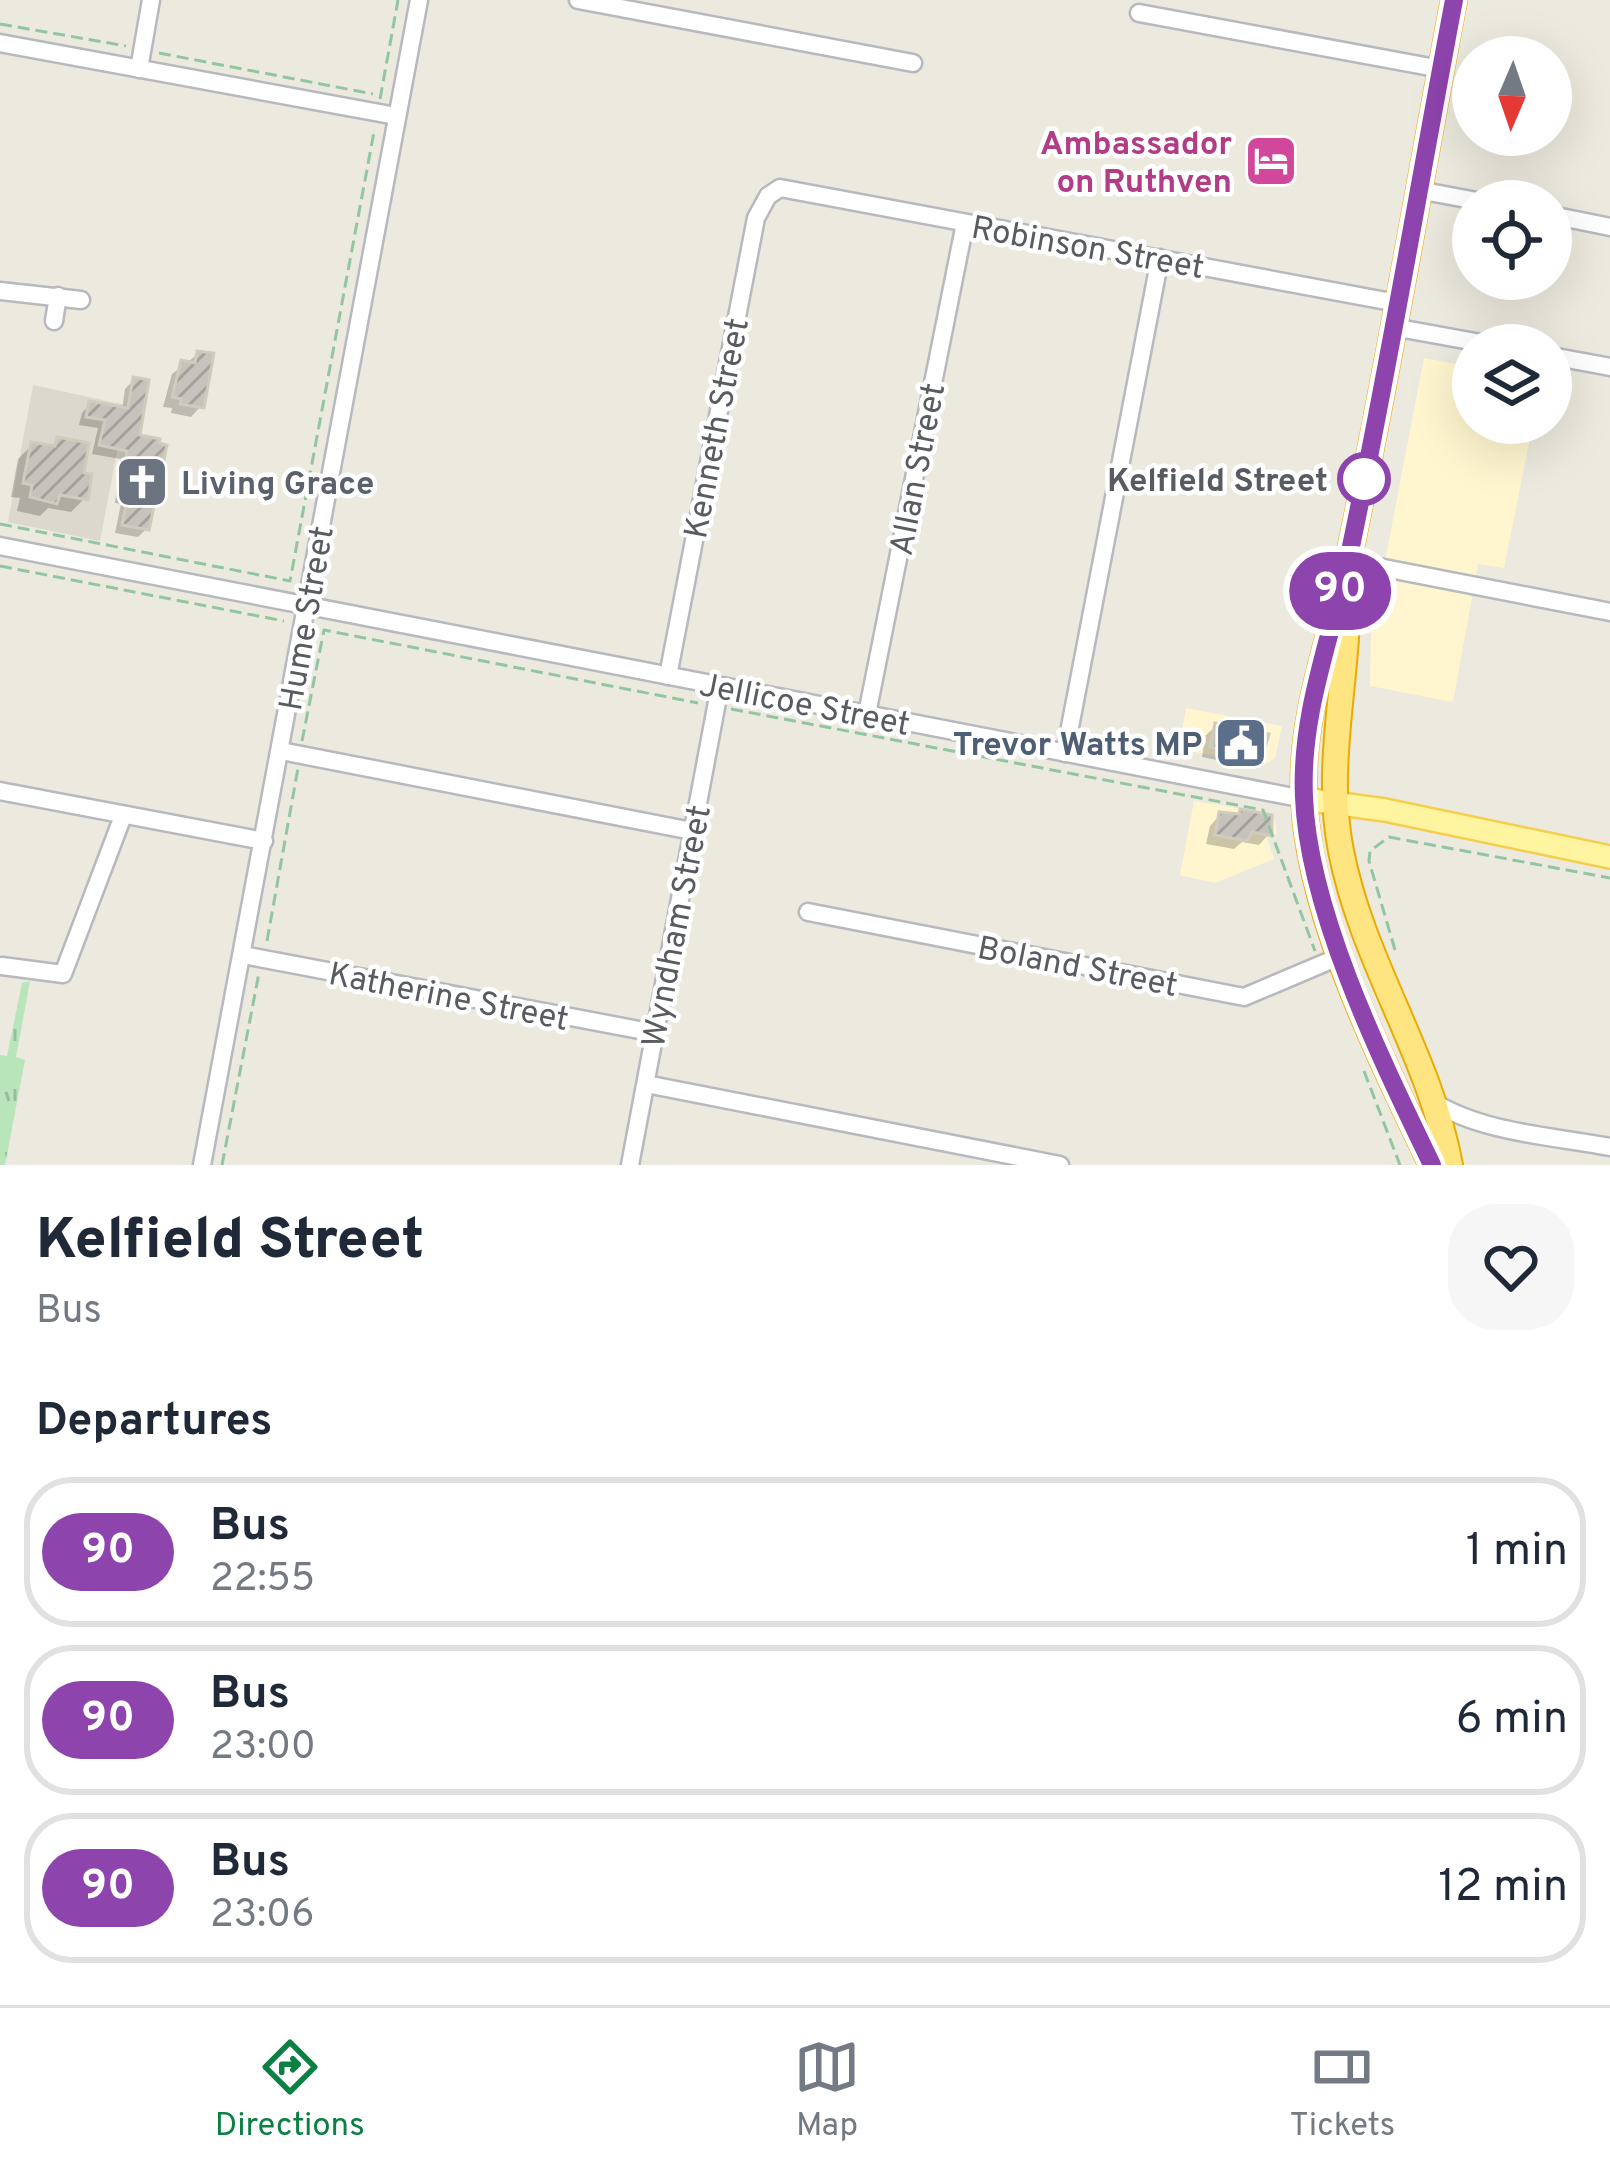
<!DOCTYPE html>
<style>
:root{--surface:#fff;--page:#f6f6f7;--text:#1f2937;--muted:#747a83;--line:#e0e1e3;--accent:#0b8043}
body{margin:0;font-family:Overpass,sans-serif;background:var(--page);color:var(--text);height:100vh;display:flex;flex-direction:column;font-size:45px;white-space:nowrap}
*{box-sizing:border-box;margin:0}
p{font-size:39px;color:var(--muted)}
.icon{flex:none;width:66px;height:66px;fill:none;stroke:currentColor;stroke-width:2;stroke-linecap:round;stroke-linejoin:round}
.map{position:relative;height:1165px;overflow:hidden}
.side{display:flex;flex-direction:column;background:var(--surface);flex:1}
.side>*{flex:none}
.badge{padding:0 24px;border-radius:39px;font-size:42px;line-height:78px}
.needle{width:78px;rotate:182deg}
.controls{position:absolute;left:1452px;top:36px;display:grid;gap:24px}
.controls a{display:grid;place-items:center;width:120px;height:120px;border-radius:50%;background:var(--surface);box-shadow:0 12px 48px #0002;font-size:60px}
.map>.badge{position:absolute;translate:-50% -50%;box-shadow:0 0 0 6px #fff}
h2{padding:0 36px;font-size:45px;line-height:108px}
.round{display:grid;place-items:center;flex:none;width:126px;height:126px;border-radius:48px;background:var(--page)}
.summary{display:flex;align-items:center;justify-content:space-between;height:204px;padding:0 36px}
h1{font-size:57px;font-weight:800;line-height:90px}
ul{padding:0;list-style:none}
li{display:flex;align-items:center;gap:36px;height:150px;margin:0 24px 18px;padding:0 12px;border:6px solid var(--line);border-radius:48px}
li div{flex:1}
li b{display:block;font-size:45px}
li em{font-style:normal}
li .badge{min-width:132px;font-weight:700;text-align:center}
.tab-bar{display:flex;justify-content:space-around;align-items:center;height:168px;border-top:3px solid var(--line);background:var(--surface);font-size:33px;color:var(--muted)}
.tab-bar a{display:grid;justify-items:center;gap:6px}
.tab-bar .active{color:var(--accent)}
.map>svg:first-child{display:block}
.commercial{fill:#fff6d0}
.education{fill:#dcd8cd}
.park{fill:url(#park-tufts)}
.shadow{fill:#0003}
.building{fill:url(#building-hatch);stroke:#d0cbbd;stroke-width:3}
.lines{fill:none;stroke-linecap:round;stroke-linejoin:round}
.minor-casing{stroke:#b7b9be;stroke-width:21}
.major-casing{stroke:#f6ce4d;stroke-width:26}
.highway-casing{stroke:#eaab00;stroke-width:28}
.path{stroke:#92c6a3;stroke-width:3;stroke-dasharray:12 6;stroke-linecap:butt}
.minor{stroke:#fff;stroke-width:16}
.major{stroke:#fff4a0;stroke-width:21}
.highway{stroke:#ffe582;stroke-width:24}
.line-casing{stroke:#fff;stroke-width:27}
.line{stroke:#8e44ad;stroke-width:18}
.stop-dot{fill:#fff;stroke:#8e44ad;stroke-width:6}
.labels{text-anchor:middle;stroke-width:9;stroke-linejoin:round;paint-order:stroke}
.hotel-label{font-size:33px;font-weight:bold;fill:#b23c85;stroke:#fff;text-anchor:end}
.street-label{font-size:33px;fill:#585b60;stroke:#fff}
.stop-label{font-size:33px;font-weight:bold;fill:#585b60;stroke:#fff;text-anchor:end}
.worship-label{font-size:33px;font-weight:bold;fill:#5b616d;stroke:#fff;text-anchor:start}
.service-label{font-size:33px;font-weight:bold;fill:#4e5e75;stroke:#fff;text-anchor:end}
</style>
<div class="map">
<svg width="1610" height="1165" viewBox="0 0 1610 1165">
<defs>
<pattern id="park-tufts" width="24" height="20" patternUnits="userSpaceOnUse" patternTransform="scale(3)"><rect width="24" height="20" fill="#b9e5bb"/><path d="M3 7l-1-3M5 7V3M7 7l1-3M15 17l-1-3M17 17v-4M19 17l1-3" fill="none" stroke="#99bd9b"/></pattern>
<pattern id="building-hatch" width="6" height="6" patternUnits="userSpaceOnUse" patternTransform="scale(3)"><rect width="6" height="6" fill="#c6c3bc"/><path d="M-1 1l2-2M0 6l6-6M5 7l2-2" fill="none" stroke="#a4a19c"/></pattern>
</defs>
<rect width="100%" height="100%" fill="#ece9de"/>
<!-- commercial -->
<g class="commercial">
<path d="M1424 358 1473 367V423H1533L1504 568 1478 564 1453 702 1370 686 1371 634Z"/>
<path d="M1186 708 1282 726 1275 758 1264 765 1179 749Z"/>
<path d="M1194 801 1273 814 1277 834 1267 838 1274 859 1215 883 1180 875Z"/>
</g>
<!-- education -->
<path class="education" d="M33 385 126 405 100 541 8 522Z"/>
<!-- park -->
<path class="park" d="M30 981 16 1057 25 1060 5 1165H0V1055L7 1056 22 983Z"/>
<!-- shadow -->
<g class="shadow">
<path d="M198 354 201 406 191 417 171 413 172 408 163 407 172 374Z"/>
<path d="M134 380 147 528 138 537 115 533 121 504 115 503 120 459 92 454 98 428 79 425 82 413 90 404 122 410 125 389Z"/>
<path d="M58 440 80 475 85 498 71 512 48 508 40 516 17 511 20 498 11 497 18 459 32 445 49 448Z"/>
<path d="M1216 726 1258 755 1247 766 1202 757 1205 736Z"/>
<path d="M1220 815 1237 816 1269 834 1259 845 1242 842 1234 849 1206 844 1210 826Z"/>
</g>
<!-- building -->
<g class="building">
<path d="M197 351 214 353 204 408 180 404 181 399 172 397 181 360 195 363Z"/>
<path d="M133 377 149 380 140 435 160 439 159 443 167 445 149 530 122 525 128 496 122 495 127 451 99 445 105 420 86 417 89 401 128 408Z"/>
<path d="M57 437 89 443 84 473 92 474 88 500 60 495 57 504 30 497 32 485 23 483 31 442 55 446Z"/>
<path d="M1215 723 1269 734 1264 751 1260 757 1210 747Z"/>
<path d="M1240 809 1272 815V836L1252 832 1247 841 1215 835 1219 812 1239 814Z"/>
</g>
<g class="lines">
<!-- minor casing -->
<g class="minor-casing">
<g id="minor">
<path d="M578 0 913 63"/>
<path d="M1139 13 1441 69"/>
<path d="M0 43 396 116"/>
<path d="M139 69 151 0"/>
<path d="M1418 190 1477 201"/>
<path d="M1551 215 1610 227"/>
<path d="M0 291 81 300"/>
<path d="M54 321 58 296"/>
<path d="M1393 327 1492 345"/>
<path d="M1551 356 1610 367"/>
<path d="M0 546 1304 799"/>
<path d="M1348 561 1610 612"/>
<path d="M668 676 756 218 768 196 780 188 1397 303"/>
<path d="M867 714 965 223"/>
<path d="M281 751 692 831"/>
<path d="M1065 753 1160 258"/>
<path d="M0 791 264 841"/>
<path d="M808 912 1244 997 1341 956"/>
<path d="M243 955 655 1033"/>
<path d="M2 966 63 974 123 816"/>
<path d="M646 1084 1060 1165"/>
<path d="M1432 1101C1482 1133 1552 1136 1610 1147"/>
<path d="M202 1165 419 0"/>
<path d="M630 1165 720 686"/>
</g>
</g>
<!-- major casing -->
<g class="major-casing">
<path id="major" d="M1304 799 1385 810 1610 857"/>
</g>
<!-- highway casing -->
<g class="highway-casing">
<g id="highway">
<path d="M1348 594C1348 679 1324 766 1341 851 1362 961 1430 1056 1450 1165"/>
<path d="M1432 1165C1381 1058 1308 915 1304 797 1300 712 1332 637 1349 556 1388 372 1419 185 1454 0"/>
</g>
</g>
<!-- path -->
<g class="path">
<path d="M0 24 126 46"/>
<path d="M159 53 373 94"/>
<path d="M380 99 398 0"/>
<path d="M0 524 290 581 374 132"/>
<path d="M0 566 284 621"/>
<path d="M731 709 1263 810 1315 951"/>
<path d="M302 741 324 630 698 703"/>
<path d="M267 941 298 768"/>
<path d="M1395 950 1369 861 1370 851 1389 837 1610 878"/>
<path d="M1364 1071 1400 1165"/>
<path d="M222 1165 259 973"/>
</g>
<!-- minor -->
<use href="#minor" class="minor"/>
<!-- major -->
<use href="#major" class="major"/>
<!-- highway -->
<use href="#highway" class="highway"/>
</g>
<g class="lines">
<!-- line casing -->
<g class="line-casing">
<path id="line" d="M1432 1165C1382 1061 1308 911 1304 797 1300 712 1332 637 1349 556 1388 371 1419 185 1454 0"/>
</g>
<!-- line -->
<use href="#line" class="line"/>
</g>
<!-- icons -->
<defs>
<g id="hotel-square" transform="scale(2.7)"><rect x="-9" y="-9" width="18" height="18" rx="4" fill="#d1479c" stroke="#fff"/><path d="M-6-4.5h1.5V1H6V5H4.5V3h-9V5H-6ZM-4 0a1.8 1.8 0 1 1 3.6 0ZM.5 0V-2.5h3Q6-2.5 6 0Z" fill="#fff"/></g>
<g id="church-square" transform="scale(2.7)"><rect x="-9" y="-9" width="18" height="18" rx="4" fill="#6b7280" stroke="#fff"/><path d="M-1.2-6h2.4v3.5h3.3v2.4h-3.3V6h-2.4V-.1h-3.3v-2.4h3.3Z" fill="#fff"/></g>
<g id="civic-square" transform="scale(2.7)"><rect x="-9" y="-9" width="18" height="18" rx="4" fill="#5c6f8a" stroke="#fff"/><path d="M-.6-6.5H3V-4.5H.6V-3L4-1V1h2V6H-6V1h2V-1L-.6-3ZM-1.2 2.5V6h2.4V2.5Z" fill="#fff"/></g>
</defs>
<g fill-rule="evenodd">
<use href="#hotel-square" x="1271" y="161"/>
<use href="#church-square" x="142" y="482"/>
<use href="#civic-square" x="1241" y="743"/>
</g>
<!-- markers -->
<circle class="stop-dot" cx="1364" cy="479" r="24"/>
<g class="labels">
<!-- hotel labels -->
<g class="hotel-label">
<text x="1232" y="154">Ambassador<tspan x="1232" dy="38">on Ruthven</tspan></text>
</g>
<!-- street labels -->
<g class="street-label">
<text transform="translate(1088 246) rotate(10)" y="12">Robinson Street</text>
<text transform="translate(715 428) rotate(-79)" y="12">Kenneth Street</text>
<text transform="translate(916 469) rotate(-79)" y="12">Allan Street</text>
<text transform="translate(305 618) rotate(-80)" y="12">Hume Street</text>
<text transform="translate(805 703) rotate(11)" y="12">Jellicoe Street</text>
<text transform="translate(675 926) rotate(-79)" y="12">Wyndham Street</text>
<text transform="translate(1078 965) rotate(11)" y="12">Boland Street</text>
<text transform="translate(449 995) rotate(11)" y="12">Katherine Street</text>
</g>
<!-- stop labels -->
<g class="stop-label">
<text x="1328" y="491">Kelfield Street</text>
</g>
<!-- worship labels -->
<g class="worship-label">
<text x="181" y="494">Living Grace</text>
</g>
<!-- service labels -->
<g class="service-label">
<text x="1202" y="755">Trevor Watts MP</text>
</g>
</g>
</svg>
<div class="controls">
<a><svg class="needle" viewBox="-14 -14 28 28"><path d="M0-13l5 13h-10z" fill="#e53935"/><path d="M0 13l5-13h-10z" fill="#747a83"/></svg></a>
<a><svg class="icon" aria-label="locate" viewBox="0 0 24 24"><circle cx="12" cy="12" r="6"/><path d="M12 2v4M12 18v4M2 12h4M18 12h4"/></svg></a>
<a><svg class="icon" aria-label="layers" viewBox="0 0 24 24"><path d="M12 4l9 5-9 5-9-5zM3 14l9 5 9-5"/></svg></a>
</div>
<b class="badge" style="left:1340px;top:591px;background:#8e44ad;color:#fff">90</b>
</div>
<section class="side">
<div class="summary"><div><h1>Kelfield Street</h1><p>Bus</p></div><a class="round"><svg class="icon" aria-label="heart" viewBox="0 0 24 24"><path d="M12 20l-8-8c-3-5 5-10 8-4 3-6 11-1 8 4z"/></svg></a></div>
<h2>Departures</h2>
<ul>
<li><span class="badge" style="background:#8e44ad;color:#fff">90</span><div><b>Bus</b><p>22:55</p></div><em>1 min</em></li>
<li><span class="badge" style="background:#8e44ad;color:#fff">90</span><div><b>Bus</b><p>23:00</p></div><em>6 min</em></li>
<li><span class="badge" style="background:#8e44ad;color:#fff">90</span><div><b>Bus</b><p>23:06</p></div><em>12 min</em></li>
</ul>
</section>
<nav class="tab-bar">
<a class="active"><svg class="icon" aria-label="directions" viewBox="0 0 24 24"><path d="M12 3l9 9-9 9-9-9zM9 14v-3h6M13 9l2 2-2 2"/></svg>Directions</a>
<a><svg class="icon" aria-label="map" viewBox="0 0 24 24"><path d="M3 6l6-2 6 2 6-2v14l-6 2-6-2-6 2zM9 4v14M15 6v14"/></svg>Map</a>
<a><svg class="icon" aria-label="tickets" viewBox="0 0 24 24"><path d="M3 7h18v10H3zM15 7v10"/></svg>Tickets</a>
</nav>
